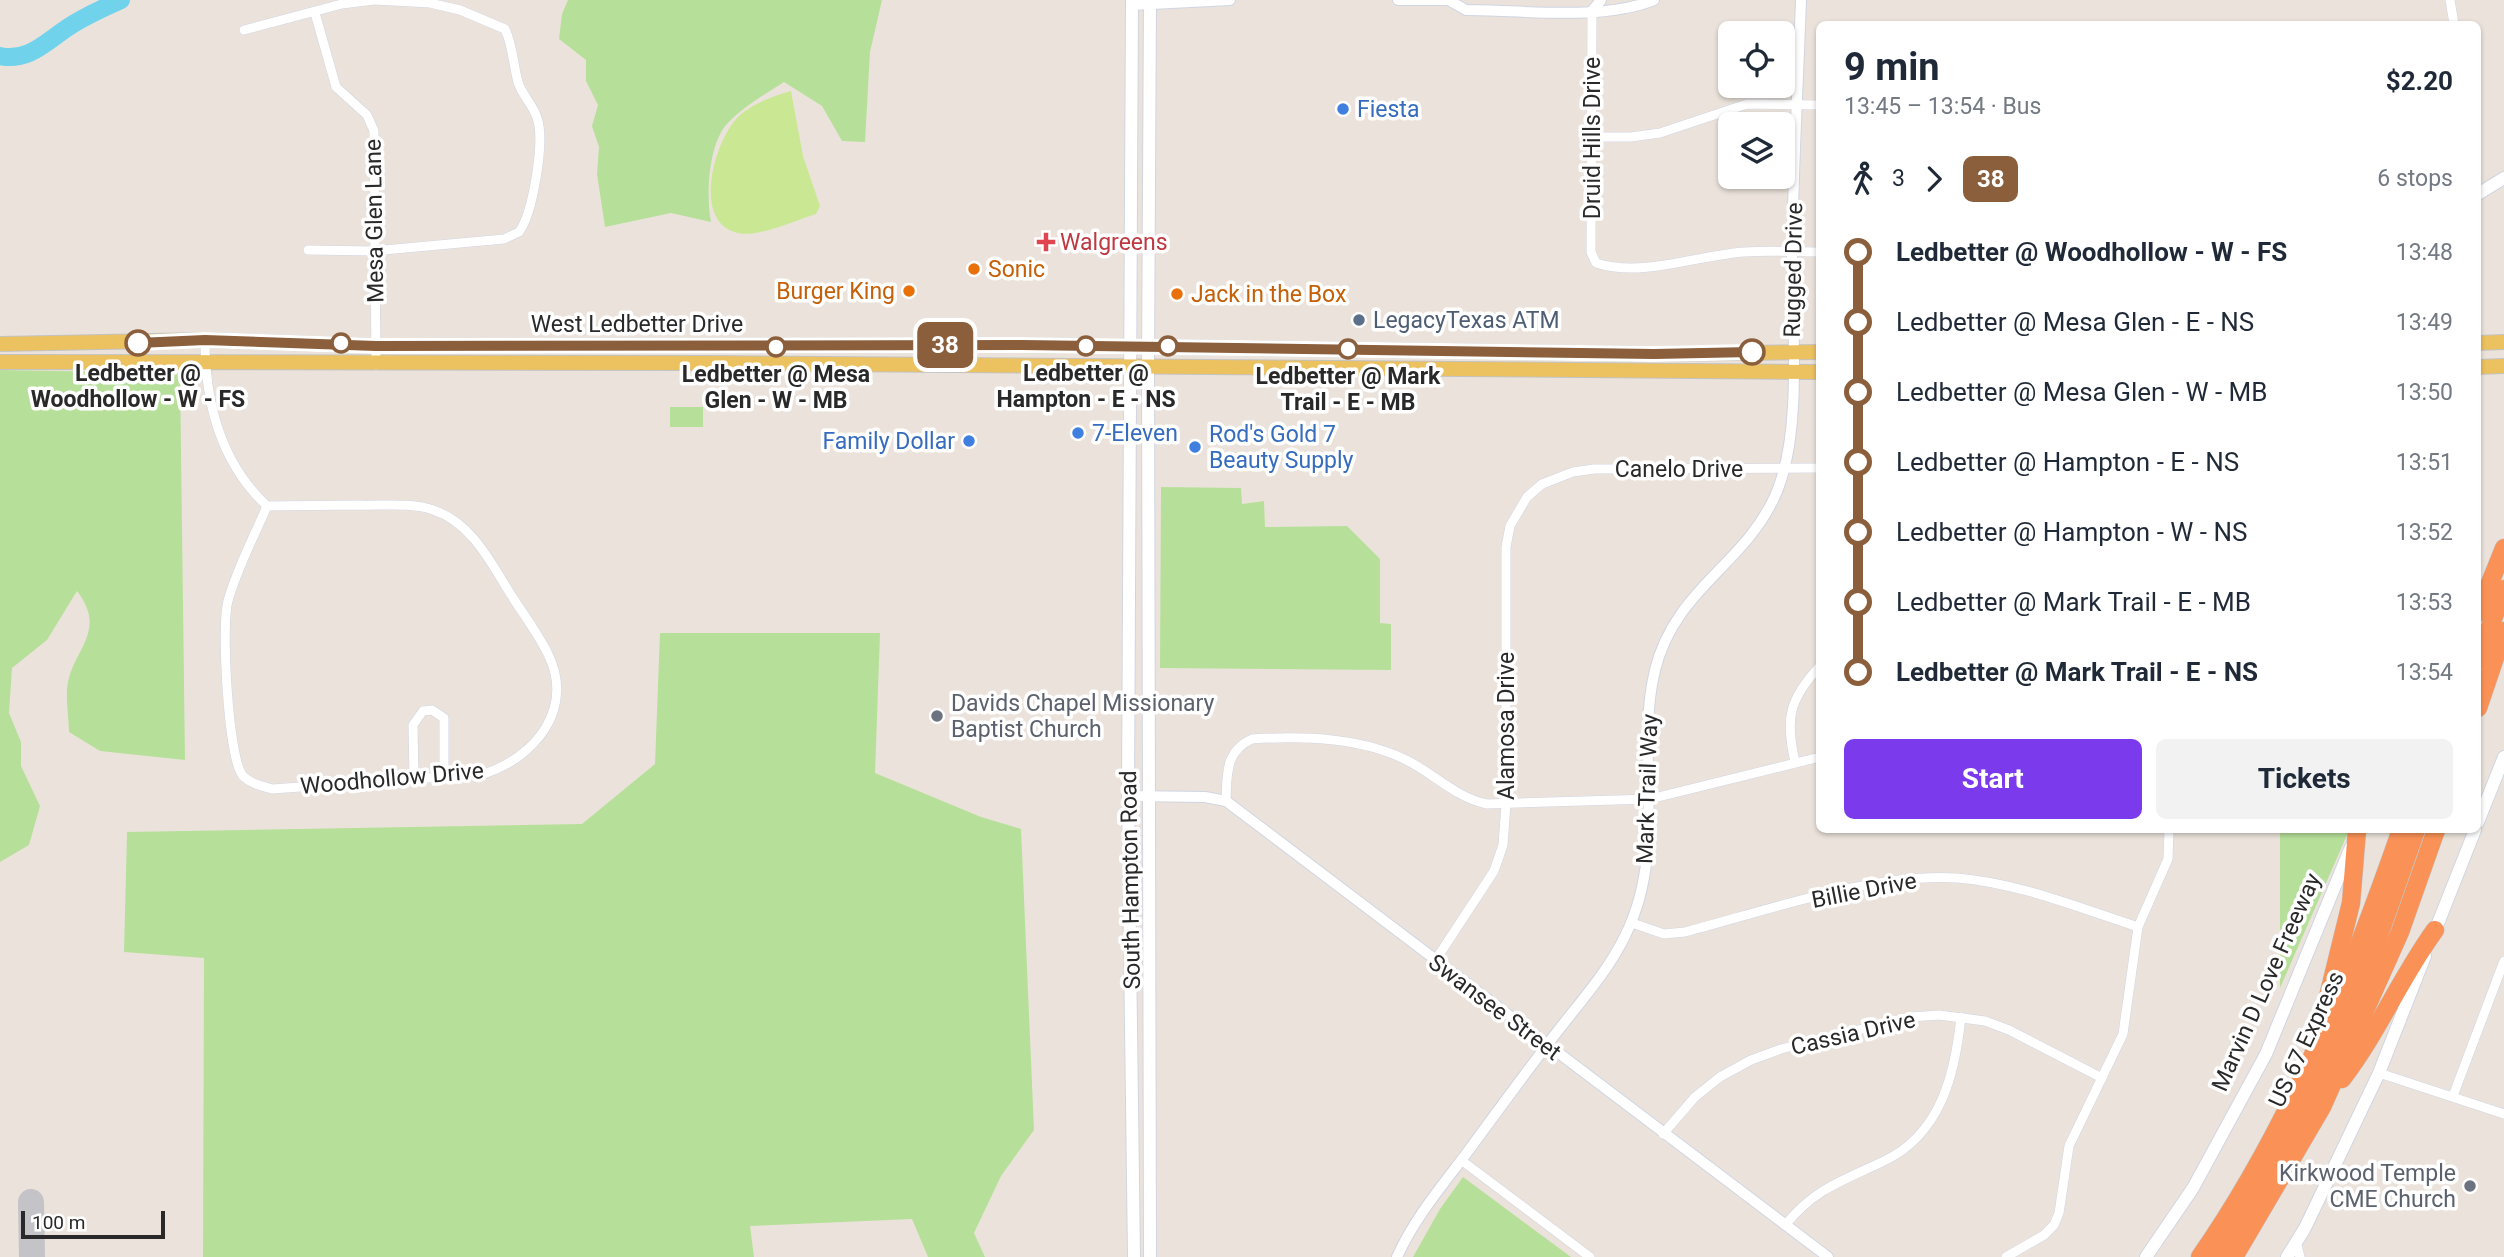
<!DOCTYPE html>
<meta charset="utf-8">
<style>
:root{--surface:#fff;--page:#f2f2f3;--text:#1f2937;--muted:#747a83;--accent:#7c3aed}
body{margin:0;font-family:Roboto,sans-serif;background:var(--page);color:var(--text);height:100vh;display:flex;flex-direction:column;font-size:26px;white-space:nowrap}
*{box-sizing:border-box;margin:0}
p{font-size:23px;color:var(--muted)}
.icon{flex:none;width:38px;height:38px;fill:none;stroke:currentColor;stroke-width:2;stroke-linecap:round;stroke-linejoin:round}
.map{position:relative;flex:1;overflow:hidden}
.drawer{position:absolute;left:1816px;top:21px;width:665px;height:812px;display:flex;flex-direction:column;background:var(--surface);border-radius:10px;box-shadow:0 2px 5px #0004}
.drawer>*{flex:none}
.badge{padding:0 14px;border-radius:10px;font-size:24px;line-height:46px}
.controls{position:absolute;left:1718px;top:21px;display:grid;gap:14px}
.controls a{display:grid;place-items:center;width:77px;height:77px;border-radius:10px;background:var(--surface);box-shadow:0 2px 5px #0004;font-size:35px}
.scale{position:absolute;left:21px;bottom:18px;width:144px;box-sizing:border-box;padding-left:7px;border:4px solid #292929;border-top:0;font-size:19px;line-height:24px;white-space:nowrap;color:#292929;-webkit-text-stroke:5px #fff;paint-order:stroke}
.map>.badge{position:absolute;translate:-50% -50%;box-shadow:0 0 0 4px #fff}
.legs{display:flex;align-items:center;gap:10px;height:77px;padding:0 28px;font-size:23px}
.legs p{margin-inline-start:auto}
.overview{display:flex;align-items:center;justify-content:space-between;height:119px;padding:0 28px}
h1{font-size:38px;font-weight:700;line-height:52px}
.action{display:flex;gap:14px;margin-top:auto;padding:14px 28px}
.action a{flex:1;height:80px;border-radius:10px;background:var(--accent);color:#fff;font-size:28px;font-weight:700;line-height:80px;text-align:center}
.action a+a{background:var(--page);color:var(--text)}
ul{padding:0 28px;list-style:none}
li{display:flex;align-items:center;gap:24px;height:70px;font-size:26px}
li i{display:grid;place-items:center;width:10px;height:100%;margin:0 9px;background:currentColor}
li i::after{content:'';width:18px;height:18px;margin:-9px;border:5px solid;border-radius:50%;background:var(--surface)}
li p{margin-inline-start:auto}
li:first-child i{background:linear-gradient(#0000 50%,currentColor 0)}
li:last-child i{background:linear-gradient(currentColor 50%,#0000 0)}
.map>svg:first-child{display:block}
.green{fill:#b6e099}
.pitch{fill:#cae894}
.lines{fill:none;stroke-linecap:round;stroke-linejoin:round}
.river{stroke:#70d3eb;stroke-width:18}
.taxiway{stroke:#c4c3c7;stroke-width:26}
.minor-casing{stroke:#d0d5e2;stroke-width:10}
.tertiary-casing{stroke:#d0d5e2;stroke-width:12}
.secondary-casing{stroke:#d0d5e2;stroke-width:14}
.primary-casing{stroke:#c3c3c3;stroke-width:16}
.motorway-casing{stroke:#c3c3c3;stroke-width:19}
.minor{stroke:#fff;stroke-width:9}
.tertiary{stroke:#fff;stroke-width:10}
.secondary{stroke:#fff;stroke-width:12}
.primary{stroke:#ecc15f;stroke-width:14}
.motorway{stroke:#fa9257;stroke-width:18}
.line-1-casing{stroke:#fff;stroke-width:16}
.line-1{stroke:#8b5e3c;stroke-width:10}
.shop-dot{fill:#3f7fe0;stroke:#fff;stroke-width:2.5}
.health-dot{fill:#e0444e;stroke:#fff;stroke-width:2.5}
.food-dot{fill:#e8710a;stroke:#fff;stroke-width:2.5}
.service-dot{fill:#5c6f8a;stroke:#fff;stroke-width:2.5}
.stop-1-dot{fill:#fff;stroke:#8b5e3c;stroke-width:3.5}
.worship-dot{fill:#6b7280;stroke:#fff;stroke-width:2.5}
.labels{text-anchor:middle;stroke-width:7;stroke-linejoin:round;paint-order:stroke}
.shop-label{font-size:23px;fill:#366cbe;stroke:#fff;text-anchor:start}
.street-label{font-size:23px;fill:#292929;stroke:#fff}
.health-label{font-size:23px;fill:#be3a42;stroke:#fff;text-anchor:start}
.food-label{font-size:23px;fill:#c56008;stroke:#fff;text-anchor:start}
.service-label{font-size:23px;fill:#4e5e75;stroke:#fff;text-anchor:start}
.stop-label{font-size:23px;font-weight:bold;fill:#292929;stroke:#fff}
.worship-label{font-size:23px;fill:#5b616d;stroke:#fff;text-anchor:start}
</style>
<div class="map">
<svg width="2504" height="1257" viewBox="0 0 2504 1257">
<rect width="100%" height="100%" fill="#ebe3db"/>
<!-- green -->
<g class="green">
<path d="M568 0H882L870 52 865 142 842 141 822 106 784 82C764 95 742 107 726 125 708 147 706 196 711 222L671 213 605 227 597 174 599 147 592 126 598 105 586 81V60L559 39 562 14Z"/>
<path d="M0 370 180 373 185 760 100 751 69 732C69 717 65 697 68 682 75 648 107 630 77 591L47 640 12 668 9 713 21 742V766L40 806 29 845 0 862Z"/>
<rect x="670" y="407" width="33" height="20"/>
<path d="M1161 487 1241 488 1242 504 1264 501 1265 527 1347 526 1380 559V623L1391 624V670L1160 668Z"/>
<path d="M660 633H880L875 773 981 817 1021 829 1034 1130 1001 1176 974 1233 985 1257H928L912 1219 750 1226 754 1257H203L204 958 124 952 127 832 582 824 655 764Z"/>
<path d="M2280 830H2347V835L2280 988Z"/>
<path d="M1463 1177 1571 1257H1413L1440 1209Z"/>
</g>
<!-- pitch -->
<path class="pitch" d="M791 91 803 156 820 206 816 214C797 220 757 238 738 233 691 223 714 141 738 117 751 104 773 96 791 91Z"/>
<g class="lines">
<!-- river -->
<path class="river" d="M0 56C28 62 46 42 67 28 83 17 103 8 121 0"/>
<!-- taxiway -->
<path class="taxiway" d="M31 1202 32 1257"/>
<!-- minor casing -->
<g class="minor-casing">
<g id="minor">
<path d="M2450 0 2454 24"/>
<path d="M1592 11 1591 252 1596 263C1643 278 1697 255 1745 252 1770 250 1795 252 1820 252"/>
<path d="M315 13 336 87 367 115 374 131 376 365"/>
<path d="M244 30 342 4 374 0"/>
<path d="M1592 137H1631L1660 133 1747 104 1820 105"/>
<path d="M308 250 373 251 504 239 519 232C533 213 544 145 538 121 535 106 522 96 518 82 513 64 513 46 505 29L460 10 430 3 375 0"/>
<path d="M205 340C205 403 220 462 267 506"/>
<path d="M358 505C380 506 412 502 433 510 470 522 489 559 508 590 521 611 537 632 548 654 575 709 535 757 484 774L272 789C262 786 251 784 243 776 228 759 221 624 228 601 237 568 254 537 267 506Z"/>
<path d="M1795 762C1785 719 1789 699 1820 666"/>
<path d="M414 778 413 725 423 711 432 710 444 718V777"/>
<path d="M1226 801C1227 775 1225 751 1252 739 1304 736 1365 737 1412 763 1437 777 1458 798 1487 804L1650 799 1820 757"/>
<path d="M1632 923 1664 934 1685 932C1765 911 1876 872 1957 878 2019 883 2080 908 2138 927"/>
<path d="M1435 961 1494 871 1503 845 1506 804V547L1510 526 1527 497 1542 484 1573 472 1594 469 1820 468"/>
<path d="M2379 1073 2504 1114"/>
<path d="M2453 1096 2504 961"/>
<path d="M1663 1134 1695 1097 1720 1077 1751 1060 1781 1049 1911 1017 1939 1015 1985 1021 2009 1030 2102 1078"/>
<path d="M1461 1160 1590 1257"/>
<path d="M1786 1224C1816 1188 1842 1181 1884 1161 1941 1134 1955 1074 1961 1017"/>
<path d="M2296 1242 2300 1257"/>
<path d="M2006 1257 2044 1235 2054 1225 2059 1213 2069 1146 2123 1034 2138 927 2168 859 2169 830"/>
</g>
</g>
<!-- tertiary casing -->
<g class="tertiary-casing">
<g id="tertiary">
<path d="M1398 0H1453"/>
<path d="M1450 1 1466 10C1522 10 1602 21 1654 0"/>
<path d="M1132 5 1230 0"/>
<path d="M1592 11 1601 0"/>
<path d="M1128 796 1205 797 1226 801 1828 1257"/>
<path d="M1397 1257C1414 1219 1441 1187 1466 1154 1496 1113 1526 1072 1557 1032 1581 1001 1608 971 1625 936 1669 848 1634 758 1655 670 1675 589 1744 565 1775 496 1803 435 1792 325 1792 256 1793 171 1798 85 1801 0"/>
</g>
</g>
<!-- secondary casing -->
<g class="secondary-casing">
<g id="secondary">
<path d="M1132 0 1128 796 1134 1257"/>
<path d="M2478 194 2504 178"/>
<path d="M2478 822 2504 757"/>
<path d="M2433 936 2475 830"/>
<path d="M1150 1257 1148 366 1150 0"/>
<path d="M2146 1257 2193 1188 2266 1054 2351 847"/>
<path d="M2287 1257 2305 1228 2379 1073 2425 956"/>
</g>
</g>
<!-- primary casing -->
<g class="primary-casing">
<g id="primary">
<path d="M2478 343 2504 342"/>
<path d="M0 344 205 340 376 346 1022 345 1654 354 1820 352"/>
<path d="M0 362 708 363 1820 372"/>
<path d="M2478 367 2504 366"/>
</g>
</g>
<!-- motorway casing -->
<g class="motorway-casing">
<g id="motorway">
<path d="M2478 613 2504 548"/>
<path d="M2478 660 2504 589"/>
<path d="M2478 708 2504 631"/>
<path d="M2326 1005 2351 903 2357 830"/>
<path d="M2342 1079C2378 1032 2401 977 2435 930"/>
<path d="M2200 1257C2291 1126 2349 979 2401 830"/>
<path d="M2216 1257C2276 1166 2327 1067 2368 965 2385 920 2400 875 2416 830"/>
<path d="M2234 1257 2322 1107 2400 932 2436 830"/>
</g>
</g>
<!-- minor -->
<use href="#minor" class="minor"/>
<!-- tertiary -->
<use href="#tertiary" class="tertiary"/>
<!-- secondary -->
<use href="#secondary" class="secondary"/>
<!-- primary -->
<use href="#primary" class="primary"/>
<!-- motorway -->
<use href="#motorway" class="motorway"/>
</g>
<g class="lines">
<!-- line-1 casing -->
<g class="line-1-casing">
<path id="line-1" d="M138 343 205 340 376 346 1022 345 1654 354 1752 352"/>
</g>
<!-- line-1 -->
<use href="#line-1" class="line-1"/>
</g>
<!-- markers -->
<g class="shop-dot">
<circle cx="1343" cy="109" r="7"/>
<circle cx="1078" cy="433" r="7"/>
<circle cx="969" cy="441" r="7"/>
<circle cx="1195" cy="447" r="7"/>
</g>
<path class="health-dot" d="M1042.5 231.5h7v7h7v7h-7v7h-7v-7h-7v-7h7z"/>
<g class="food-dot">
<circle cx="974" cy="269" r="7"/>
<circle cx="909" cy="291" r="7"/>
<circle cx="1177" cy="294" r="7"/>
</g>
<circle class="service-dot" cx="1359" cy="320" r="7"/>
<g class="stop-1-dot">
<circle cx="138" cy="343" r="12"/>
<circle cx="341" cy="343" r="9"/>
<circle cx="1086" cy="346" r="9"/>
<circle cx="1168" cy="346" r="9"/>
<circle cx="776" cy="347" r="9"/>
<circle cx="1348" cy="349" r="9"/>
<circle cx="1752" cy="352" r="12"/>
</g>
<g class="worship-dot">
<circle cx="937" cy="716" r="7"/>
<circle cx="2470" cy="1186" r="7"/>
</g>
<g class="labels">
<!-- shop labels -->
<g class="shop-label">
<text x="1357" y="117">Fiesta</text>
<text x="1092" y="441">7-Eleven</text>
<text x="1209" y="442">Rod's Gold 7<tspan x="1209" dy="26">Beauty Supply</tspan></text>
<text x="955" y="449" text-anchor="end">Family Dollar</text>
</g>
<!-- street labels -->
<g class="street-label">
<text transform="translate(1592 138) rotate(-90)" y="8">Druid Hills Drive</text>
<text transform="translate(374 221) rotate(-91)" y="8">Mesa Glen Lane</text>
<text transform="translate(1793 270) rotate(-89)" y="8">Rugged Drive</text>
<text x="637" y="332">West Ledbetter Drive</text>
<text x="1679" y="477">Canelo Drive</text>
<text transform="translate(1506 726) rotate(-90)" y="8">Alamosa Drive</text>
<text transform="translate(392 778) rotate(-5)" y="8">Woodhollow Drive</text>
<text transform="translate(1647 789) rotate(-88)" y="8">Mark Trail Way</text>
<text transform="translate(1130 880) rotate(-91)" y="8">South Hampton Road</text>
<text transform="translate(1864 890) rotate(-11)" y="8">Billie Drive</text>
<text transform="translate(2266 982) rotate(-66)" y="8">Marvin D Love Freeway</text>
<text transform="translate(1495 1007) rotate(37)" y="8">Swansee Street</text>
<text transform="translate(1853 1033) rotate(-13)" y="8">Cassia Drive</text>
<text transform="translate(2306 1039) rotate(-65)" y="8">US 67 Express</text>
</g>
<!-- health labels -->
<g class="health-label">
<text x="1060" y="250">Walgreens</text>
</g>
<!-- food labels -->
<g class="food-label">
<text x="988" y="277">Sonic</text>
<text x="895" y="299" text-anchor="end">Burger King</text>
<text x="1191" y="302">Jack in the Box</text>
</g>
<!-- service labels -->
<g class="service-label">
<text x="1373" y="328">LegacyTexas ATM</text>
</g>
<!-- stop labels -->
<g class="stop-label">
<text x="138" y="381">Ledbetter @<tspan x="138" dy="26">Woodhollow - W - FS</tspan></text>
<text x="1086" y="381">Ledbetter @<tspan x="1086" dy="26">Hampton - E - NS</tspan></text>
<text x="776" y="382">Ledbetter @ Mesa<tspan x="776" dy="26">Glen - W - MB</tspan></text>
<text x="1348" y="384">Ledbetter @ Mark<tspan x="1348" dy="26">Trail - E - MB</tspan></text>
</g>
<!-- worship labels -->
<g class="worship-label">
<text x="951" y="711">Davids Chapel Missionary<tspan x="951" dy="26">Baptist Church</tspan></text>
<text x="2456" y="1181" text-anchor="end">Kirkwood Temple<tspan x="2456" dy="26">CME Church</tspan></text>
</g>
</g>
</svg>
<div class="controls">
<a><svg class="icon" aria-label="locate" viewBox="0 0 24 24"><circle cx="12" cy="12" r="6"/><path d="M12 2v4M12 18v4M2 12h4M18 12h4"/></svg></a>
<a><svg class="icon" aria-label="layers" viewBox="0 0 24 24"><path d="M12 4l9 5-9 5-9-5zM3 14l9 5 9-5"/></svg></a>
</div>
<div class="scale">100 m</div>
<b class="badge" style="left:945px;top:345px;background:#8b5e3c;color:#fff">38</b>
<section class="drawer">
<div class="overview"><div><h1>9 min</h1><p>13:45 – 13:54 · Bus</p></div><b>$2.20</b></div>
<div class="legs"><svg class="icon" aria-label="walk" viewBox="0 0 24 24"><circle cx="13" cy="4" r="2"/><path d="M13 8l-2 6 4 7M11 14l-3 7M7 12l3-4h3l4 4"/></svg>3<svg class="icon" aria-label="forward" viewBox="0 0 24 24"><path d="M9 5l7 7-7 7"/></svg><b class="badge" style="background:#8b5e3c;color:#fff">38</b><p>6 stops</p></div>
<ul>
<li><i style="color:#8b5e3c"></i><b>Ledbetter @ Woodhollow - W - FS</b><p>13:48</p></li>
<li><i style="color:#8b5e3c"></i><span>Ledbetter @ Mesa Glen - E - NS</span><p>13:49</p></li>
<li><i style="color:#8b5e3c"></i><span>Ledbetter @ Mesa Glen - W - MB</span><p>13:50</p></li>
<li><i style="color:#8b5e3c"></i><span>Ledbetter @ Hampton - E - NS</span><p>13:51</p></li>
<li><i style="color:#8b5e3c"></i><span>Ledbetter @ Hampton - W - NS</span><p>13:52</p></li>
<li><i style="color:#8b5e3c"></i><span>Ledbetter @ Mark Trail - E - MB</span><p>13:53</p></li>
<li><i style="color:#8b5e3c"></i><b>Ledbetter @ Mark Trail - E - NS</b><p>13:54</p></li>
</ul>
<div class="action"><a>Start</a><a>Tickets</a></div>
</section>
</div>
